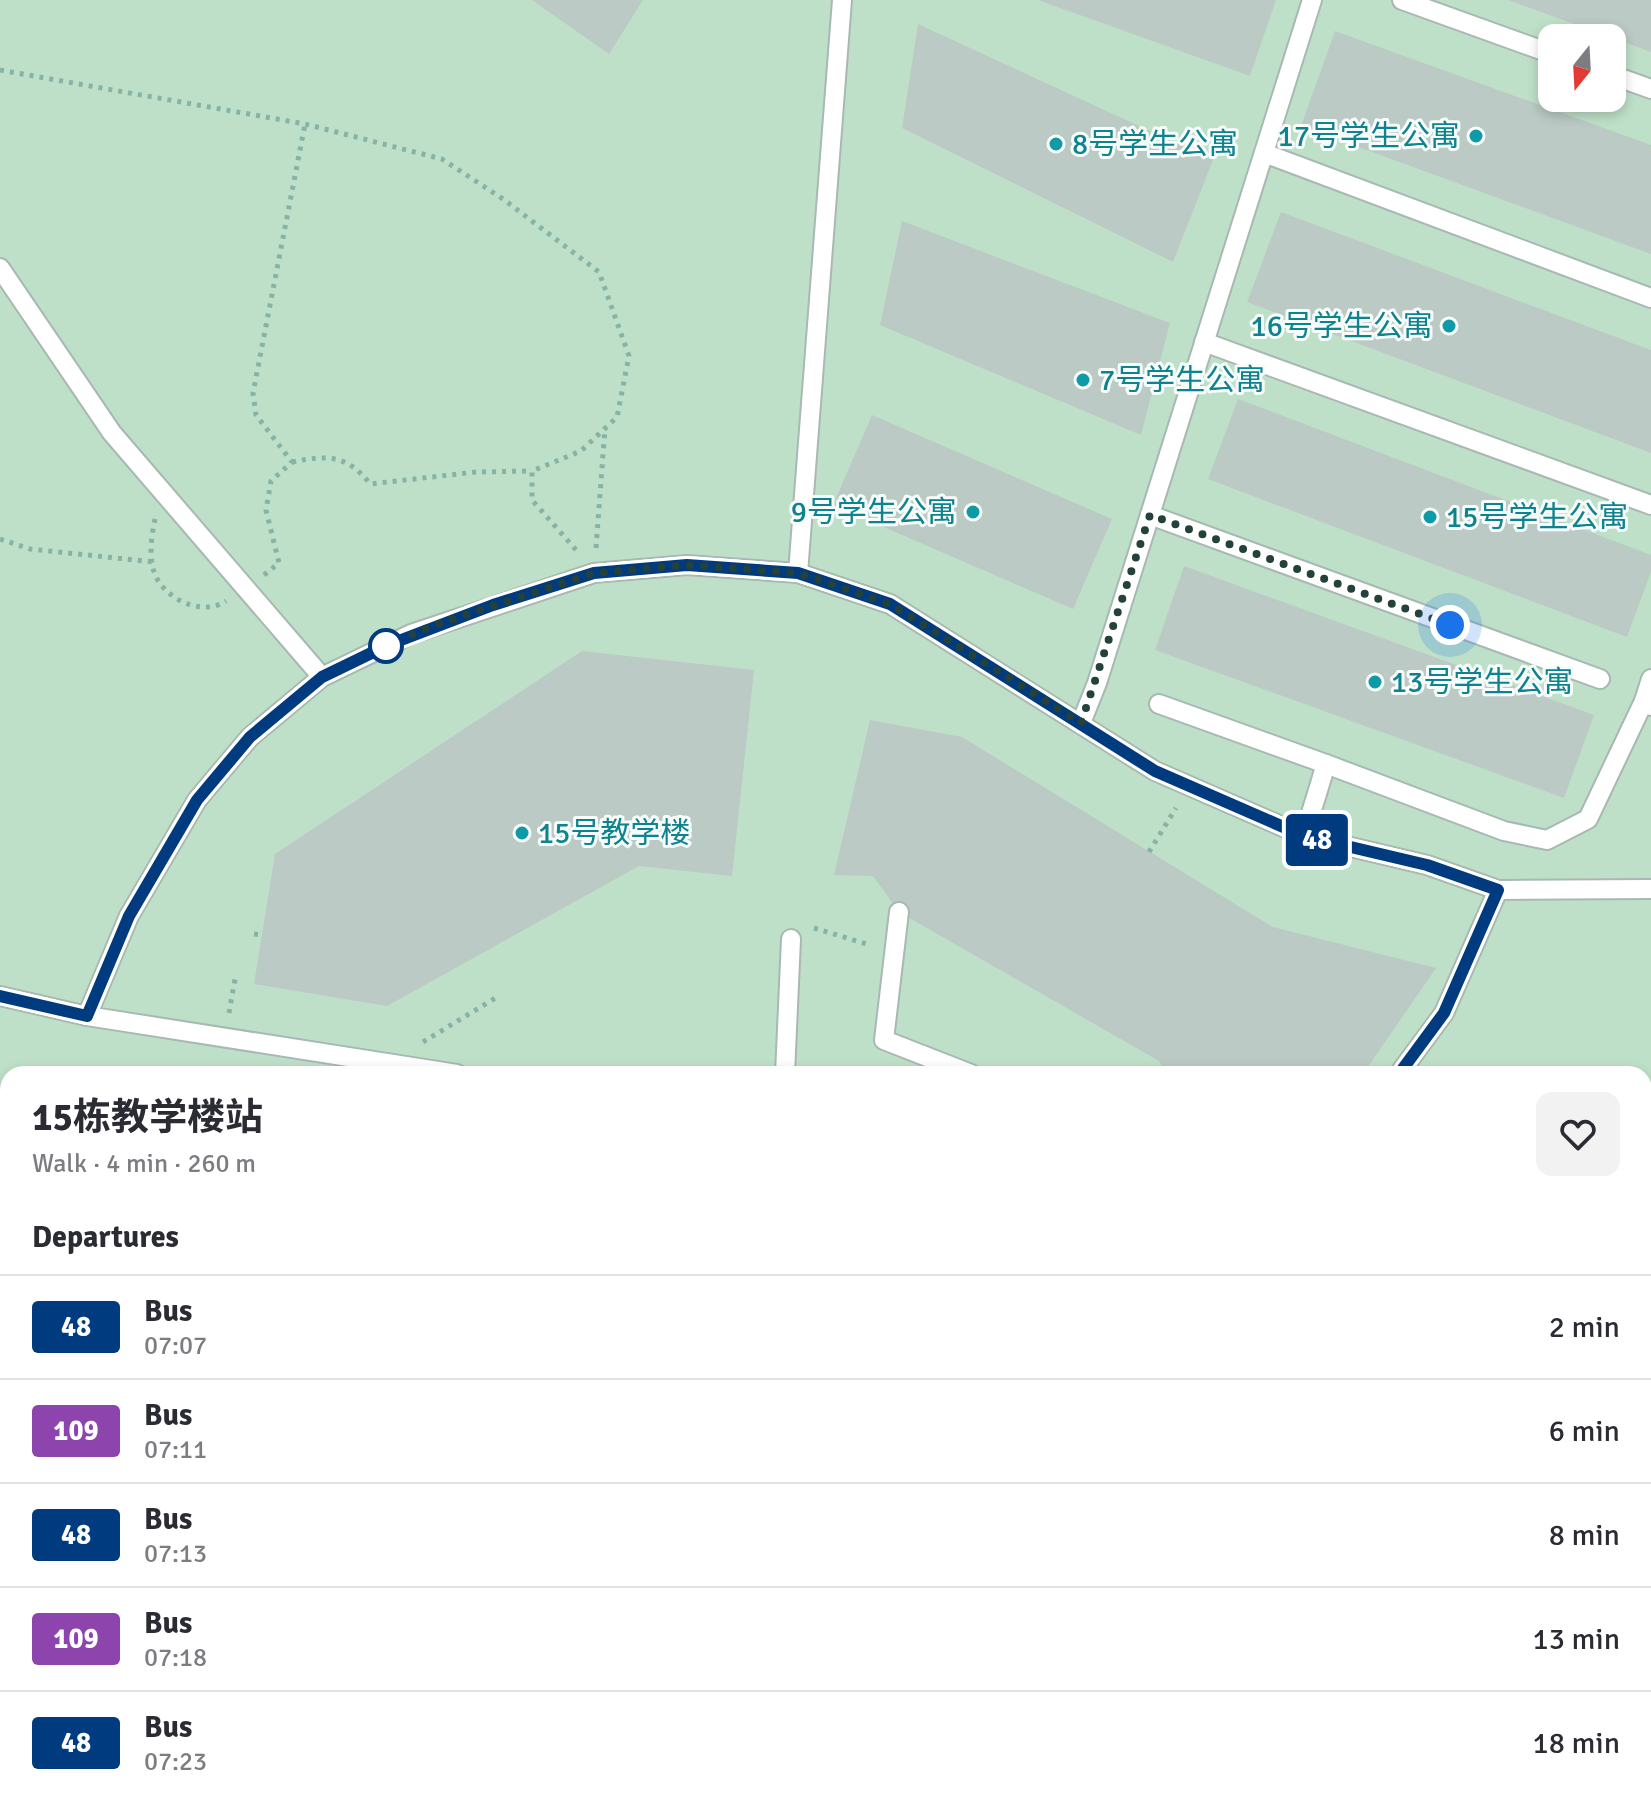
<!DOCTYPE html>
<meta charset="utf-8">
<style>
:root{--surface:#fff;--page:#f2f2f3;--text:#2b2b33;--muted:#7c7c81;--line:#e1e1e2}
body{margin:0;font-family:Signika,"Noto Sans SC",sans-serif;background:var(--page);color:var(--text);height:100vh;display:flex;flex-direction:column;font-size:30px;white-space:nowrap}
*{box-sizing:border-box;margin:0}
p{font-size:26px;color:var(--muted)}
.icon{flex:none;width:44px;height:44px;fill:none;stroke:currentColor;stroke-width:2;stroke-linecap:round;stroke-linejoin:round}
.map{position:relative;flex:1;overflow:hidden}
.side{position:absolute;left:0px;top:1066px;width:1652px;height:746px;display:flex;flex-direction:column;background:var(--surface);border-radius:24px 24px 0 0;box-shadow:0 4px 12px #0003}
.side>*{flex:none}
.badge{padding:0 16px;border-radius:6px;font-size:28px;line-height:52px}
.needle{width:52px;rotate:198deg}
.buttons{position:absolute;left:1538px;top:24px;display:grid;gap:16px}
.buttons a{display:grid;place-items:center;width:88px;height:88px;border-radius:16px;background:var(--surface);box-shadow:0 4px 12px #0003;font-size:40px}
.you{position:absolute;width:40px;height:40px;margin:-20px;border:6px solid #fff;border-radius:50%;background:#1a73e8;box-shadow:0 0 0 12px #1a73e833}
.map>.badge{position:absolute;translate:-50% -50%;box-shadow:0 0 0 4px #fff}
h2{padding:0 32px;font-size:30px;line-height:72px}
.round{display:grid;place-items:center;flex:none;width:84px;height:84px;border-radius:16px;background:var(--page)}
.summary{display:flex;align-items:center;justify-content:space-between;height:136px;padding:0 32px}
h1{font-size:38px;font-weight:700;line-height:60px}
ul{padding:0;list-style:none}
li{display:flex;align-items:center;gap:24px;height:104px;padding:0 32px;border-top:2px solid var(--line)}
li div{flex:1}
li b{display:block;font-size:30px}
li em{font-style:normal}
li .badge{min-width:88px;font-weight:700;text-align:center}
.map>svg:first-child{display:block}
.green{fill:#bfe0c8;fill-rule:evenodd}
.building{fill:#bbcac4}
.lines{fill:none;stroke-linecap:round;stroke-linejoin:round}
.service-casing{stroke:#a8b8b2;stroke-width:22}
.path{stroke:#86b3a5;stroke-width:5;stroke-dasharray:4 6;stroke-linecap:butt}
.service{stroke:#fff;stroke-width:18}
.line-casing{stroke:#fff;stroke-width:18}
.line{stroke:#003b80;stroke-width:12}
.walk{stroke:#24423a;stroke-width:8;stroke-dasharray:0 14.4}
.culture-dot{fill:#0f9aa8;stroke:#f7fbf9;stroke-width:3}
.stop-dot{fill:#fff;stroke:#003b80;stroke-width:4}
.labels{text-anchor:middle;stroke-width:6;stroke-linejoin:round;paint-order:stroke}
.culture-label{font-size:30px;fill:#0d838f;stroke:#f7fbf9;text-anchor:start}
</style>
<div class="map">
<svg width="1651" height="1811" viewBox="0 0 1651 1811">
<rect width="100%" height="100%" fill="#e6efeb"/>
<!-- green -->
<path class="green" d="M0 0H1651V1811H0ZM1552 38H1612V98H1552ZM8 1074H1644V1804H8Z"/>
<!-- building -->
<g class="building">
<path d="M532 0H643L609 54Z"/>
<path d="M1038 0H1276L1250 76Z"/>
<path d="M1508 0H1651V52Z"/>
<path d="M918 24 1213 160 1173 262 902 128Z"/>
<path d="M1335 31 1651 145V254L1301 126Z"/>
<path d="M1281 212 1651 350V453L1247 302Z"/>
<path d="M902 221 1170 323 1141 435 880 325Z"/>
<path d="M1238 399 1651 555V572L1627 637 1208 479Z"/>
<path d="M872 415 1112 519 1073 609 833 505Z"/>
<path d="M1184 566 1594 715 1564 798 1155 650Z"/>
<path d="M582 651 754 670 732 876 639 866 387 1006 254 984 275 854Z"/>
<path d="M870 720 962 737 1273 927 1436 968 1363 1074H1166L1159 1061 899 912 873 876 834 875Z"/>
<path d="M253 1067 293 1072V1074H252Z"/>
<path d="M760 1804H932L961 1809 755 1811Z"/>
</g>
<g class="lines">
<!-- service casing -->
<g class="service-casing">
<g id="service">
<path d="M1402 0 1552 54"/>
<path d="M1612 75 1651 89"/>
<path d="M1264 153 1651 298"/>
<path d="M0 268 112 433 322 677"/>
<path d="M1204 342 1651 505"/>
<path d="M1150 515 1600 679"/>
<path d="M798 573 842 0"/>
<path d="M1651 679 1644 701 1651 706"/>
<path d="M1159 704 1326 764"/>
<path d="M1081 723 1097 683 1312 0"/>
<path d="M1304 836 1326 764 1504 831 1547 840 1588 819 1644 701"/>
<path d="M1498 890 1651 889"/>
<path d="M899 912 884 1040 971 1074"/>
<path d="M0 996 87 1016 129 916 197 800 250 737 322 677 411 634 594 573 687 565 798 573 890 604 1155 771 1304 836 1427 865 1498 890 1444 1013 1399 1074"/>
<path d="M87 1016 457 1074"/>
<path d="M785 1074 791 939"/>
<path d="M0 1299 8 1301"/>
<path d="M405 1804 413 1811"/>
<path d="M1037 1804 1081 1811"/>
<path d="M1295 1804 1300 1811"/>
<path d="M701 1811 707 1804"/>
</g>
</g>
<!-- path -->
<g class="path">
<path d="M0 70 305 124 442 159 503 199 599 272 629 356 617 417 581 451 532 471V500L577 551"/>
<path d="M292 462C326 455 347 454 370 484L476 472 532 471"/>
<path d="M155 519C151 539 147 564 159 582 173 603 205 615 226 601"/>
<path d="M0 539 30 549 154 562"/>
<path d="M596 548 605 428"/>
<path d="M264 575 279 563 266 510 271 481 292 462 256 415 253 393 305 124"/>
<path d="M1149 852 1176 808"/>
<path d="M814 928 870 945"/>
<path d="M254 934 262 935"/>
<path d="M229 1013 235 979"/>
<path d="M423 1042 497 997"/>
</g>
<!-- service -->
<use href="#service" class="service"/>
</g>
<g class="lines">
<!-- line casing -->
<g class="line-casing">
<path id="line" d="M0 996 87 1016 129 916 197 800 250 737 322 677 388 645 493 605 594 573 687 565 798 573 890 604 1155 771 1304 836 1427 865 1498 890 1444 1013 1399 1074"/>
</g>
<!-- line -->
<use href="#line" class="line"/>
<!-- walk -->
<path class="walk" d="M386 646 432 626 594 573 687 565 798 573 890 604 1081 723 1150 515 1450 625"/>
</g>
<!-- markers -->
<g class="culture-dot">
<circle cx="1476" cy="136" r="8"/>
<circle cx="1056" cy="144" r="8"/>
<circle cx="1449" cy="326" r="8"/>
<circle cx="1083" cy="380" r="8"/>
<circle cx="973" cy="512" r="8"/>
<circle cx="1430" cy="517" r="8"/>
<circle cx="1375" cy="682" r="8"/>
<circle cx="522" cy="833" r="8"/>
</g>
<circle class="stop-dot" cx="386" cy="646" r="16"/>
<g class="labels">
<!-- culture labels -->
<g class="culture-label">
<text x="1460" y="146" text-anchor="end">17号学生公寓</text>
<text x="1072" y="154">8号学生公寓</text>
<text x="1433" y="336" text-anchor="end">16号学生公寓</text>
<text x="1099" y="390">7号学生公寓</text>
<text x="957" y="522" text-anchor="end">9号学生公寓</text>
<text x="1446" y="527">15号学生公寓</text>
<text x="1391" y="692">13号学生公寓</text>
<text x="538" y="843">15号教学楼</text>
</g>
</g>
</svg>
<div class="buttons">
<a><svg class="needle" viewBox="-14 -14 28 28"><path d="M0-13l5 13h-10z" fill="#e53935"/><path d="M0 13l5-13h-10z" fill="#7c7c81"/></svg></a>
</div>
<div class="you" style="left:1450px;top:625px"></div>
<b class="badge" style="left:1317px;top:840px;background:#003b80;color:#fff">48</b>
<section class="side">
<div class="summary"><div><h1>15栋教学楼站</h1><p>Walk · 4 min · 260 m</p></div><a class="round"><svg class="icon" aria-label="heart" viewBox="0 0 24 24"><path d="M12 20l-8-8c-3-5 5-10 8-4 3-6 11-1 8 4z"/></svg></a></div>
<h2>Departures</h2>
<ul>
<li><span class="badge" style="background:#003b80;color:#fff">48</span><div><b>Bus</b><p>07:07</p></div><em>2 min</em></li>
<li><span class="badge" style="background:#8e44ad;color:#fff">109</span><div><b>Bus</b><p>07:11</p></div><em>6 min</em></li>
<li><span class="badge" style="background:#003b80;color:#fff">48</span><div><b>Bus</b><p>07:13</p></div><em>8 min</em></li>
<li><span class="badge" style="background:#8e44ad;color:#fff">109</span><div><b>Bus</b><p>07:18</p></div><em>13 min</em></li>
<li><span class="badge" style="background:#003b80;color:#fff">48</span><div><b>Bus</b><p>07:23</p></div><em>18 min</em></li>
</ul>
</section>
</div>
